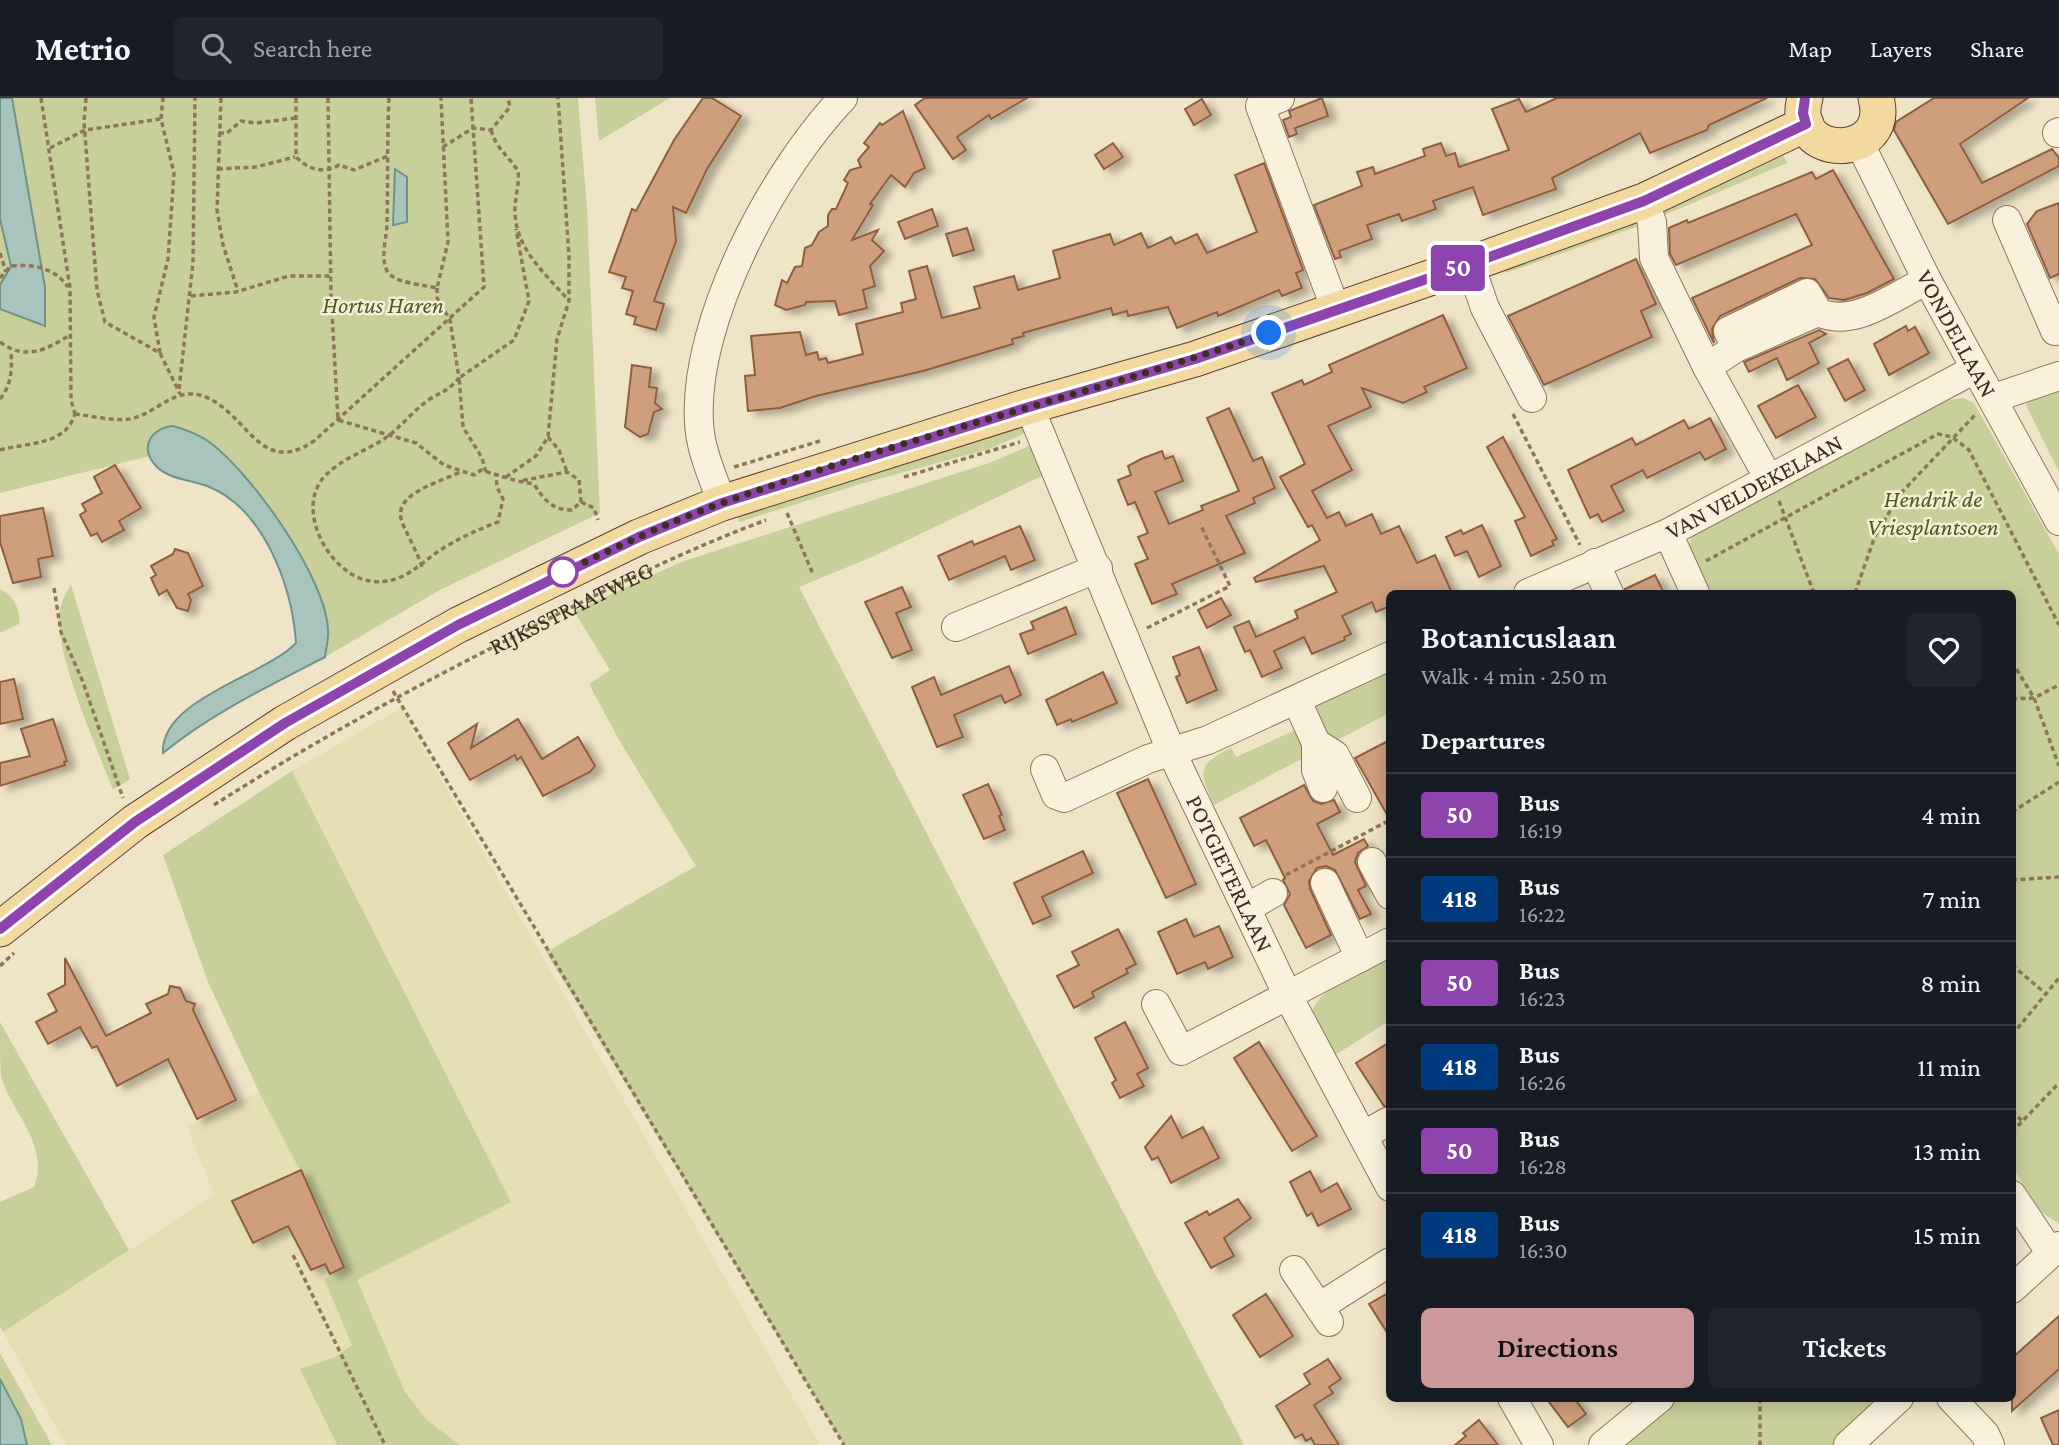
<!DOCTYPE html>
<meta charset="utf-8">
<style>
:root{--surface:#171b24;--page:#20242c;--text:#f1f3f6;--muted:#9ea1a6;--line:#363941;--accent:#cc999b}
body{margin:0;font-family:"Crimson Pro",serif;background:var(--page);color:var(--text);height:100vh;display:flex;flex-direction:column;font-size:26px;white-space:nowrap}
*{box-sizing:border-box;margin:0}
p{font-size:23px;color:var(--muted)}
.icon{flex:none;width:38px;height:38px;fill:none;stroke:currentColor;stroke-width:2;stroke-linecap:round;stroke-linejoin:round}
.map{position:relative;flex:1;overflow:hidden}
.side{position:absolute;left:1386px;top:492px;width:630px;height:812px;display:flex;flex-direction:column;background:var(--surface);border-radius:10px;box-shadow:0 4px 18px #0003}
.side>*{flex:none}
.badge{padding:0 14px;border-radius:5px;font-size:24px;line-height:46px}
.you{position:absolute;width:35px;height:35px;margin:-18px;border:5px solid #fff;border-radius:50%;background:#1a73e8;box-shadow:0 0 0 10px #1a73e833}
.map>.badge{position:absolute;translate:-50% -50%;box-shadow:0 0 0 4px #fff}
h2{padding:0 35px;font-size:26px;line-height:63px}
.round{display:grid;place-items:center;flex:none;width:74px;height:74px;border-radius:10px;background:var(--page)}
.overview{display:flex;align-items:center;justify-content:space-between;height:119px;padding:0 35px}
h1{font-size:33px;font-weight:600;line-height:52px}
.primary-button{display:flex;gap:14px;margin-top:auto;padding:14px 35px}
.primary-button a{flex:1;height:80px;border-radius:10px;background:var(--accent);color:#111;font-size:28px;font-weight:600;line-height:80px;text-align:center}
.primary-button a+a{background:var(--page);color:var(--text)}
ul{padding:0;list-style:none}
li{display:flex;align-items:center;gap:21px;height:84px;padding:0 35px;border-top:2px solid var(--line)}
li div{flex:1}
li b{display:block;font-size:26px}
li em{font-style:normal}
li .badge{min-width:77px;font-weight:700;text-align:center}
header{display:flex;align-items:center;gap:42px;box-sizing:border-box;height:98px;padding:0 35px;background:var(--surface);border-bottom:2px solid var(--line)}
header strong{font-size:33px}
nav{display:flex;gap:38px;margin-inline-start:auto;font-size:24px}
.search{width:490px;height:63px;background:var(--page);display:flex;align-items:center;gap:18px;box-sizing:border-box;padding:0 24px;border-radius:10px;color:var(--muted);font-size:26px}
.map>svg:first-child{display:block}
.farmland{fill:#e6deb5}
.green{fill:#c9cf9b}
.water{fill:#a9c4bc;stroke:#6f938a;stroke-width:2}
.building{fill:#cf9f7d;stroke:#8d5f41;stroke-width:2;filter:url(#shadow)}
.lines{fill:none;stroke-linecap:round;stroke-linejoin:round}
.minor-casing{stroke:#8d765c;stroke-width:30}
.major-casing{stroke:#5b4430;stroke-width:37}
.path{stroke:#8d765c;stroke-width:3.5;stroke-dasharray:5 3.5;stroke-linecap:butt}
.minor{stroke:#faf1dc;stroke-width:28}
.major{stroke:#f3d9a0;stroke-width:35}
.line-casing{stroke:#fff;stroke-width:16}
.line{stroke:#8e44ad;stroke-width:10}
.walk{stroke:#3d2e20;stroke-width:7;stroke-dasharray:0 12.6}
.stop-dot{fill:#fff;stroke:#8e44ad;stroke-width:3.5}
.labels{text-anchor:middle;stroke-width:5;stroke-linejoin:round;paint-order:stroke}
.park-label{font-size:24px;font-style:italic;fill:#4d5a26;stroke:#f7eed8}
.street-label{font-size:24px;fill:#3d2e20;stroke:#f7eed8}
</style>
<header>
<strong>Metrio</strong>
<div class="search"><svg class="icon" aria-label="search" viewBox="0 0 24 24"><circle cx="10" cy="10" r="6"/><path d="M15 15l6 6"/></svg>Search here</div>
<nav><a>Map</a><a>Layers</a><a>Share</a></nav>
</header>
<div class="map">
<svg width="2059" height="1347" viewBox="0 0 2059 1347">
<defs>
<filter id="shadow"><feDropShadow dx="8" dy="4.5" stdDeviation="3.5" flood-color="#0004"/></filter>
</defs>
<rect width="100%" height="100%" fill="#f0e4c8"/>
<!-- farmland -->
<g class="farmland">
<path d="M401 610 820 1347H460L427 1322 405 1294 357 1181 511 1103 292 673Z"/>
<path d="M259 994 300 1068 344 1169 324 1181 353 1247 335 1259 301 1272 337 1347H66L3 1234 214 1097 187 1029Z"/>
</g>
<!-- green -->
<g class="green">
<path d="M0 0H578L587 110 600 415 440 492 325 559 329 530 303 463 277 420 245 379 150 350V358L0 395Z"/>
<path d="M595 0H670L599 43Z"/>
<path d="M1781 53 1787 65 1662 118 1658 111Z"/>
<path d="M1642 118 1645 126 1506 175 1504 168Z"/>
<path d="M2059 292V374L2026 307 2029 302Z"/>
<path d="M1963 300 1974 305 2059 456V1126L2040 1113 2013 1070 2012 495H1708L1688 451 1692 438 1943 303Z"/>
<path d="M1018 322 1032 332 989 351 864 385 739 424 736 413Z"/>
<path d="M1038 344 1046 376 874 458 799 489 1244 1347H844L546 854 696 768 619 642 589 586 610 572 574 513 681 464 992 364Z"/>
<path d="M71 487 130 681 113 692C97 650 56 559 59 517 60 506 65 496 71 487Z"/>
<path d="M0 491C13 497 21 512 19 526L0 535Z"/>
<path d="M1389 573V615L1214 707C1199 674 1196 667 1231 650L1236 659 1300 630 1294 617Z"/>
<path d="M292 673 511 1104 357 1182 405 1294 427 1322 460 1347H337L300 1271 335 1259 352 1247 324 1181 344 1169 328 1126 259 994 208 884 163 757Z"/>
<path d="M1389 859V923L1329 961C1324 949 1314 934 1312 921 1308 893 1369 870 1389 859Z"/>
<path d="M0 924 129 1152 3 1234 0 1228V1104L34 1089C50 1048 13 1016 1 979 0 964 0 940 0 924Z"/>
<path d="M0 1255 52 1347H27L21 1321 0 1281Z"/>
<path d="M1671 1300H1883L1834 1347H1616Z"/>
</g>
<!-- water -->
<g class="water">
<path d="M0 0H12L45 189V228L0 211V187L11 168 0 121Z"/>
<path d="M395 71 407 79V124L393 127Z"/>
<path d="M173 328C187 332 201 337 212 346 253 378 326 480 328 532 329 541 326 550 325 559 269 588 212 615 163 655 160 601 265 578 296 545 292 488 264 410 207 388 191 382 169 381 157 369 138 350 151 330 173 328Z"/>
<path d="M0 1281 21 1321 27 1347H0Z"/>
</g>
<!-- building -->
<g class="building">
<path d="M703 0H712L741 18 707 71 686 115 673 109 676 143 654 203 664 206 656 232 634 226 636 219 626 216 633 193 622 190 626 179 609 174 632 111 636 113 674 42Z"/>
<path d="M925 0H1027L991 21 989 17 957 39 966 52 953 61 915 7Z"/>
<path d="M1322 0 1328 18 1295 30 1297 36 1289 39 1283 22 1291 19 1289 13Z"/>
<path d="M1557 0H1767L1709 27 1707 32 1650 55 1640 35 1552 80 1556 91 1483 117 1473 89 1433 103 1436 111 1402 123 1399 116 1367 127 1372 141 1339 153 1341 159 1335 161 1314 107 1362 88 1357 74 1373 69 1375 76 1425 58 1423 51 1441 45 1446 58 1455 55 1459 69 1509 52 1492 11 1519 1 1526 14Z"/>
<path d="M1934 0H2028L1960 46 1982 85 2052 51 2059 60V68L1948 126 1894 32 1896 24Z"/>
<path d="M1202 1 1211 17 1194 27 1185 11Z"/>
<path d="M903 13 925 70 914 75 905 89 891 77 870 106 873 107 852 142 878 132 872 142 884 153 870 168 875 188 863 192 867 210 839 217 835 203 806 204 805 207 786 212 775 207 782 182 787 185 795 169 802 168 805 150 812 147 819 134 828 128V117L832 111H836L848 85 844 82 850 72 861 69 858 62 869 49 864 45 880 25 882 27Z"/>
<path d="M1113 45 1123 59 1104 71 1095 57Z"/>
<path d="M1264 65 1303 172 1296 175 1302 190 1282 198 1279 192 1218 218 1217 214 1177 230 1168 209 1128 218 1127 213 1113 217 1111 210 1023 235 1024 238 1012 241 1013 246 923 273 816 298 780 310 748 313 745 278 755 277 751 238 800 234 806 257 817 254 819 262 826 260 828 265 863 256 856 226 903 214 901 205 916 201 909 173 927 168 942 220 980 210 974 189 1014 178 1018 192 1060 180 1053 153 1110 136 1114 147 1141 135 1148 150 1171 139 1175 146 1197 136 1207 155 1257 134 1235 77Z"/>
<path d="M1833 72 1894 181 1867 195 1844 202 1829 200 1815 181 1800 180 1720 218 1712 231 1714 245 1692 200 1812 147 1796 116 1676 167 1670 156 1669 130 1687 122 1688 125 1812 74 1816 81Z"/>
<path d="M2059 105V176L2050 180 2027 126 2037 113Z"/>
<path d="M932 111 938 128 905 141 898 124Z"/>
<path d="M967 130 974 152 953 158 946 136Z"/>
<path d="M1636 161 1656 206 1641 213 1652 239 1544 287 1508 218Z"/>
<path d="M1443 217 1467 270 1424 289 1427 294 1403 305 1362 290 1371 309 1328 328 1352 372 1312 393 1327 420 1339 414 1346 428 1372 416 1381 436 1399 428 1417 465 1435 457 1452 495H1390V508L1376 514 1372 504 1342 518 1351 536 1344 539 1345 542 1312 556 1304 539 1274 553 1282 570 1262 579 1250 552 1245 554 1234 529 1249 523 1256 539 1298 520 1295 513 1337 494 1324 468 1256 484 1254 480 1320 442 1312 427 1308 429 1280 379 1305 366 1272 295 1302 282 1304 287 1332 274 1329 267Z"/>
<path d="M1906 228 1908 233 1915 229 1929 255 1889 277 1874 246Z"/>
<path d="M1819 232 1826 236 1809 245 1819 265 1787 282 1777 260 1749 274 1744 264Z"/>
<path d="M1848 261 1865 292 1845 303 1828 271Z"/>
<path d="M632 267 651 270 649 289 657 290 655 305 662 311 654 314 648 336 640 339 625 329Z"/>
<path d="M1798 287 1816 319 1776 340 1758 308Z"/>
<path d="M1229 310 1253 363 1262 359 1275 390 1253 400 1255 405 1226 418 1245 455 1172 486 1177 496 1152 506 1135 466 1148 461 1138 439 1148 435 1135 404 1128 407 1118 382 1131 377 1128 368 1141 361 1162 353 1165 361 1173 358 1183 383 1155 394 1169 426 1203 412 1201 408 1239 393 1207 320Z"/>
<path d="M1710 320 1726 351 1705 362 1700 354 1647 380 1643 372 1611 388 1624 413 1602 424 1598 416 1590 420 1568 372 1632 340 1636 347 1684 322 1689 331Z"/>
<path d="M1503 339 1557 441 1552 443 1554 447 1531 458 1515 423 1525 419 1487 349Z"/>
<path d="M115 367 141 410 119 423 124 432 102 444 97 435 91 438 80 417 86 413 82 406 102 395 94 379Z"/>
<path d="M43 410 53 458 38 461 41 479 13 485 0 444V418Z"/>
<path d="M1482 427 1501 468 1479 479 1467 453 1455 458 1446 439 1461 432 1463 436Z"/>
<path d="M1020 428 1035 462 1011 472 1005 458 949 482 938 458 972 443 974 447Z"/>
<path d="M175 451 188 455 203 488 188 496 191 502 188 513 177 510 167 492 159 497 151 480 156 477 151 468 173 456Z"/>
<path d="M1655 477 1664 495H1625V491Z"/>
<path d="M902 489 911 509 896 515 912 552 892 560 865 504Z"/>
<path d="M1221 500 1231 517 1207 530 1198 512Z"/>
<path d="M1066 509 1076 536 1028 556 1020 536 1034 531 1031 524Z"/>
<path d="M1199 549 1217 592 1187 605 1176 579 1180 577 1173 559Z"/>
<path d="M1009 568 1021 597 1005 605 1001 597 954 617 963 639 937 649 912 589 934 579 941 597Z"/>
<path d="M1103 574 1117 605 1072 624 1071 621 1057 627 1046 602Z"/>
<path d="M14 581 23 621 0 626V584Z"/>
<path d="M53 621 67 663 64 664 65 667 0 688V665L30 658 21 631Z"/>
<path d="M518 621 542 661 578 639 595 668 590 674 543 698 521 659 517 662 515 657 470 682 448 645 477 626 471 650Z"/>
<path d="M1390 642V722L1355 660Z"/>
<path d="M1148 681 1196 786 1166 800 1117 695Z"/>
<path d="M988 686 1002 717 999 718 1005 732 984 741 963 697Z"/>
<path d="M1304 687 1313 703 1321 706 1334 702 1340 714 1317 726 1333 757 1364 741 1368 748 1358 755 1355 764 1366 788 1358 792 1371 816 1360 821 1335 772 1326 768 1317 770 1309 783 1310 791 1331 837 1306 850 1284 807 1290 796 1283 782 1285 780 1266 742 1254 748 1240 720Z"/>
<path d="M1083 753 1093 775 1042 799 1051 818 1033 826 1014 785Z"/>
<path d="M1186 821 1194 839 1219 828 1233 859 1208 871 1205 864 1177 876 1158 834Z"/>
<path d="M1118 831 1136 866 1126 871 1128 875 1092 894 1094 899 1074 910 1057 878 1079 867 1072 854Z"/>
<path d="M65 860 106 938 151 915 146 906 168 896 170 888 180 890 186 903 195 906 193 912 236 1002 197 1021 168 961 117 988 97 948 92 950 80 929 48 946 36 924 57 913 48 896 65 887Z"/>
<path d="M1125 924 1148 970 1137 976 1144 988 1120 1000 1112 985 1116 982 1095 940Z"/>
<path d="M1259 944 1317 1038 1292 1053 1234 960Z"/>
<path d="M1390 944V1008H1384L1356 965Z"/>
<path d="M1171 1018 1182 1040 1203 1029 1219 1060 1171 1085 1158 1059 1152 1062 1145 1049Z"/>
<path d="M301 1072 344 1169 330 1176 325 1166 311 1172 288 1128 253 1145 232 1103Z"/>
<path d="M1310 1073 1321 1094 1337 1085 1351 1111 1318 1128 1312 1115 1307 1118 1290 1084Z"/>
<path d="M1238 1101 1251 1120 1224 1140 1234 1158 1211 1170 1185 1125 1207 1113 1209 1117Z"/>
<path d="M1390 1194V1239L1369 1206Z"/>
<path d="M1266 1196 1293 1238 1260 1259 1233 1217Z"/>
<path d="M2059 1218V1271L2012 1313V1260Z"/>
<path d="M1328 1261 1341 1281 1329 1289 1333 1295 1314 1307 1339 1347H1315L1311 1340 1306 1343 1302 1336 1295 1340 1276 1308 1310 1286 1304 1276Z"/>
<path d="M1546 1300H1574L1586 1316 1568 1329Z"/>
<path d="M2059 1312V1347H2053L2041 1320Z"/>
<path d="M1479 1322 1498 1347H1455L1466 1338 1463 1335Z"/>
</g>
<g class="lines">
<!-- minor casing -->
<g class="minor-casing">
<g id="minor">
<path d="M1280 0 1260 8 1336 212"/>
<path d="M2057 35 2059 34"/>
<path id="s2" d="M1859 44 1927 182 2059 423"/>
<path d="M1644 103 1652 124 1654 160 1707 269 1769 381"/>
<path d="M2007 122 2055 233"/>
<path d="M1470 166 1485 210 1532 300"/>
<path d="M1818 214C1853 231 1895 198 1927 182"/>
<path d="M1707 269 1736 250 1728 233 1807 195 1818 214 1736 250"/>
<path d="M1994 300 2059 278"/>
<path id="s3" d="M1029 308 1172 655 1288 898 1390 1089"/>
<path d="M722 405C713 379 700 352 699 324 693 222 774 72 843 0"/>
<path d="M1668 435 1695 495"/>
<path d="M1595 465 1609 495"/>
<path id="s4" d="M1528 495 1668 435 1975 271"/>
<path d="M956 529 1098 470"/>
<path d="M1297 603 1316 645V672L1323 690"/>
<path d="M1316 645 1335 657 1357 700"/>
<path d="M1045 671 1056 697 1064 700 1148 661 1208 642 1390 558"/>
<path d="M1372 764 1390 797"/>
<path d="M1325 785 1360 860"/>
<path d="M1247 810 1273 795"/>
<path d="M1156 906 1181 953 1390 844"/>
<path d="M1363 1038 1387 1024"/>
<path d="M2012 1097 2050 1154"/>
<path d="M1294 1172 1329 1224"/>
<path d="M2012 1191 2059 1148"/>
<path d="M1319 1209 1390 1164"/>
<path d="M1512 1300 1539 1347"/>
<path d="M1951 1300 1985 1336 1990 1347"/>
<path d="M1603 1347 1660 1300"/>
<path d="M1848 1347 1899 1300"/>
</g>
</g>
<!-- major casing -->
<g class="major-casing">
<g id="major">
<path d="M1805 0C1787 63 1893 64 1876 0"/>
<path d="M0 831 135 724 285 625 458 527 639 439 722 405 1029 308 1195 261 1470 166 1644 103 1806 26"/>
</g>
</g>
<!-- path -->
<g class="path">
<path d="M41 0 70 190 71 302 75 316"/>
<path d="M86 0 84 24 97 192 105 224 160 255 180 296"/>
<path d="M221 0 217 112 223 147 238 193"/>
<path d="M296 0V59C309 72 323 76 339 67L354 72 388 58"/>
<path d="M328 0 331 197 338 322 416 345 444 367 474 377 481 372 517 383 534 386C544 402 552 412 572 412L581 404 579 382 567 374 520 383"/>
<path d="M389 0C387 42 388 83 387 125 387 139 380 158 387 173 393 185 425 187 437 190L448 144 441 0"/>
<path d="M491 32C497 52 507 56 518 73 520 86 514 102 515 116 517 153 547 177 569 203"/>
<path d="M219 35H227L241 23 256 25 296 20"/>
<path d="M443 49 473 30 491 32 510 9 508 0"/>
<path d="M50 50 85 32 161 21"/>
<path d="M218 71 256 69 295 59"/>
<path d="M0 155 6 174"/>
<path d="M0 180 11 168C34 166 55 170 68 189"/>
<path d="M437 190V200L450 222 459 280C448 293 443 293 430 301 412 313 400 331 381 343 364 353 341 362 327 376 292 408 329 477 370 483 404 488 420 464 445 449 462 439 479 431 498 424L503 401 497 389 496 378"/>
<path d="M191 198 236 194 289 178H331"/>
<path d="M0 244C25 263 46 252 70 237"/>
<path d="M160 255 154 219 168 161 174 75 161 21 163 0"/>
<path d="M179 291 193 165 195 0"/>
<path d="M0 301C12 286 12 272 11 253"/>
<path d="M75 316C92 318 112 323 129 321 156 317 173 288 203 298 248 314 259 380 314 343L484 189 471 0"/>
<path d="M1513 316 1580 447"/>
<path d="M548 339 559 352 567 374"/>
<path d="M0 352C29 344 65 348 75 316"/>
<path d="M734 369 820 343"/>
<path d="M486 374 482 360 463 329 459 280 514 242 529 203 516 131"/>
<path d="M506 379 536 358 548 339 557 241 569 203V158L558 0"/>
<path d="M904 379 1020 344"/>
<path d="M1779 403 1814 495"/>
<path d="M581 404 594 410 598 422"/>
<path d="M787 415 813 476"/>
<path d="M1706 463 1938 336 1952 339 1969 352 2059 527"/>
<path d="M422 469C417 453 408 439 402 424 391 395 442 384 462 373"/>
<path d="M54 490 61 534 83 584 123 700"/>
<path d="M1855 495 1875 438 1901 395 1975 317"/>
<path d="M1147 530 1230 488 1200 426"/>
<path d="M2012 564 2034 600 2059 668"/>
<path d="M393 593 844 1347"/>
<path d="M2012 601 2034 600 2059 587"/>
<path id="s1" d="M214 707C311 645 412 590 515 538 597 496 680 454 766 422"/>
<path d="M2012 714 2059 684"/>
<path d="M1286 777 1390 722"/>
<path d="M2012 782 2059 779"/>
<path d="M2012 867 2045 895"/>
<path d="M0 868 14 855"/>
<path d="M2012 937 2059 880"/>
<path d="M2012 1013 2024 1025"/>
<path d="M2012 1034 2059 985"/>
<path d="M293 1157 385 1347"/>
<path d="M1760 1300V1347"/>
</g>
<!-- minor -->
<use href="#minor" class="minor"/>
<!-- major -->
<use href="#major" class="major"/>
</g>
<g class="lines">
<!-- line casing -->
<g class="line-casing">
<path id="line" d="M0 831 135 724 285 625 458 527 639 439 722 405 1029 309 1195 261 1470 166 1644 103 1806 26 1803 15 1805 0"/>
</g>
<!-- line -->
<use href="#line" class="line"/>
<!-- walk -->
<path class="walk" d="M563 474 557 477C611 452 666 425 722 405 902 340 1089 297 1269 235"/>
</g>
<!-- markers -->
<circle class="stop-dot" cx="563" cy="474" r="14"/>
<g class="labels">
<!-- park labels -->
<g class="park-label">
<text x="383" y="215">Hortus Haren</text>
<text x="1933" y="409">Hendrik de<tspan x="1933" dy="28">Vriesplantsoen</tspan></text>
</g>
<!-- street labels -->
<g class="street-label">
<text dy="8" stroke="none"><textPath href="#s2" startOffset="215">VONDELLAAN</textPath></text>
<text dy="8" stroke="none"><textPath href="#s4" startOffset="250">VAN VELDEKELAAN</textPath></text>
<text dy="8" stroke="none"><textPath href="#s1" startOffset="408">RIJKSSTRAATWEG</textPath></text>
<text dy="8" stroke="none"><textPath href="#s3" startOffset="509">POTGIETERLAAN</textPath></text>
</g>
</g>
</svg>
<div class="you" style="left:1269px;top:235px"></div>
<b class="badge" style="left:1458px;top:170px;background:#8e44ad;color:#fff">50</b>
<section class="side">
<div class="overview"><div><h1>Botanicuslaan</h1><p>Walk · 4 min · 250 m</p></div><a class="round"><svg class="icon" aria-label="heart" viewBox="0 0 24 24"><path d="M12 20l-8-8c-3-5 5-10 8-4 3-6 11-1 8 4z"/></svg></a></div>
<h2>Departures</h2>
<ul>
<li><span class="badge" style="background:#8e44ad;color:#fff">50</span><div><b>Bus</b><p>16:19</p></div><em>4 min</em></li>
<li><span class="badge" style="background:#003b80;color:#fff">418</span><div><b>Bus</b><p>16:22</p></div><em>7 min</em></li>
<li><span class="badge" style="background:#8e44ad;color:#fff">50</span><div><b>Bus</b><p>16:23</p></div><em>8 min</em></li>
<li><span class="badge" style="background:#003b80;color:#fff">418</span><div><b>Bus</b><p>16:26</p></div><em>11 min</em></li>
<li><span class="badge" style="background:#8e44ad;color:#fff">50</span><div><b>Bus</b><p>16:28</p></div><em>13 min</em></li>
<li><span class="badge" style="background:#003b80;color:#fff">418</span><div><b>Bus</b><p>16:30</p></div><em>15 min</em></li>
</ul>
<div class="primary-button"><a>Directions</a><a>Tickets</a></div>
</section>
</div>
